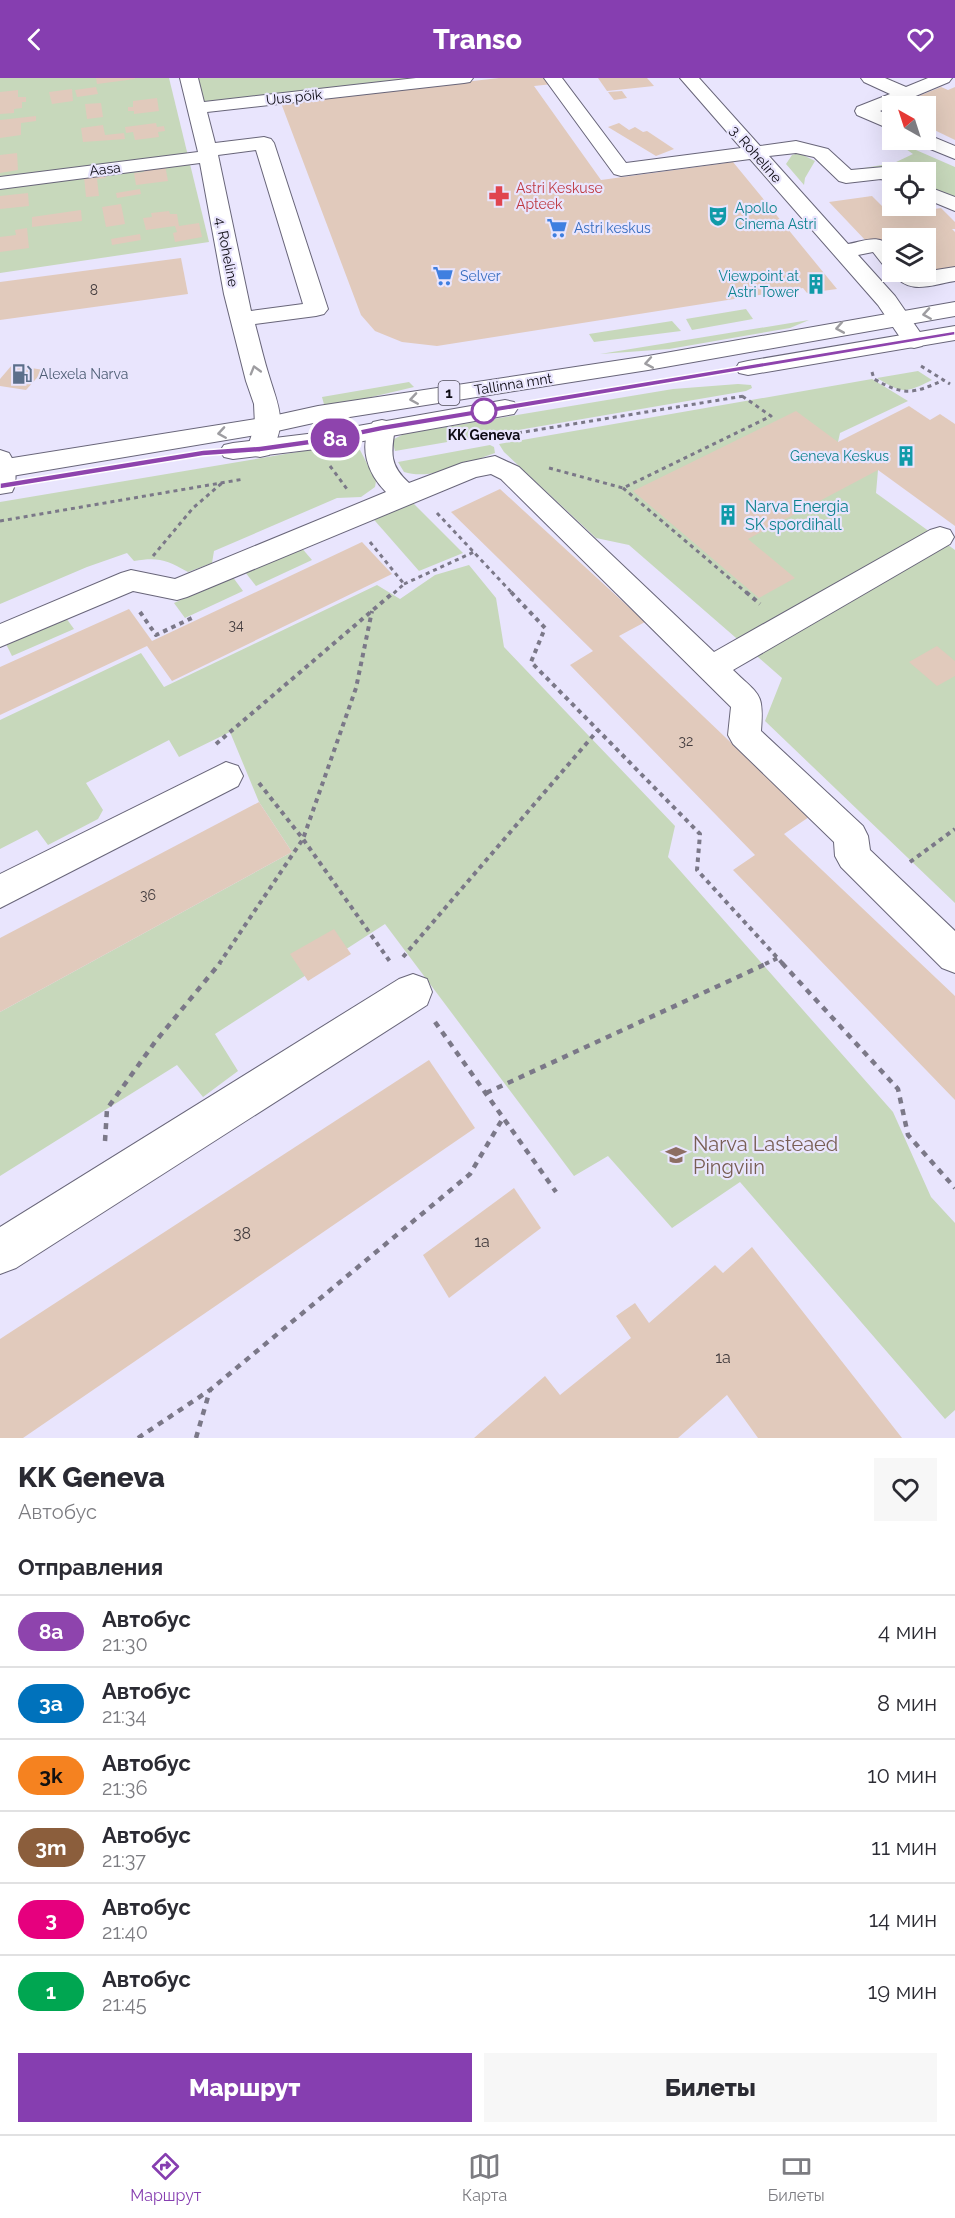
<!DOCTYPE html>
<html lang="ru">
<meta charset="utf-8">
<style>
:root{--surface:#fff;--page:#f7f7f7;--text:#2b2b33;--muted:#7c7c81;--line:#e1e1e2;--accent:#863eb0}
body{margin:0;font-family:Raleway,sans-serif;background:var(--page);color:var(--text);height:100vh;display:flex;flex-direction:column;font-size:22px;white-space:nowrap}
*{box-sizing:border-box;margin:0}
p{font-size:20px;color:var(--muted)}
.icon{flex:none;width:33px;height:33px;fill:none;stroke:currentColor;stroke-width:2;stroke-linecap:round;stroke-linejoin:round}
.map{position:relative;height:1360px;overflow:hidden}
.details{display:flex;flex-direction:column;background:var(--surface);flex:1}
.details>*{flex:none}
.badge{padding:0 12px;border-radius:20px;font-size:21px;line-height:39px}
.needle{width:39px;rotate:321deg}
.tools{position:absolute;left:882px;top:18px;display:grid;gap:12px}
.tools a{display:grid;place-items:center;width:54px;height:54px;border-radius:0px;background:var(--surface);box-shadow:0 6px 24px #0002;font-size:30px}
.map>.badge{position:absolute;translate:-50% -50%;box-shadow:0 0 0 3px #fff}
h2{padding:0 18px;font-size:22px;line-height:54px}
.round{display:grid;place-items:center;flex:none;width:63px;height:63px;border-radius:0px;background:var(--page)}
.summary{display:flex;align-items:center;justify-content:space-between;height:102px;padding:0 18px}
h1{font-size:28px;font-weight:800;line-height:45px}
.primary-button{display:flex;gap:12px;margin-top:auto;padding:12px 18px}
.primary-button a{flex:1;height:69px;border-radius:0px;background:var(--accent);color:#fff;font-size:24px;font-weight:800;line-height:69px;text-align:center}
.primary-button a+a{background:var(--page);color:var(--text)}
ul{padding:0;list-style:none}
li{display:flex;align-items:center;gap:18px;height:72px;padding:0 18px;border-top:2px solid var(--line)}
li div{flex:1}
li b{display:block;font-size:22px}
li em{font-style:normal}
li .badge{min-width:66px;font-weight:700;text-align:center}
header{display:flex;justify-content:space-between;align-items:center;height:78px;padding:0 18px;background:var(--accent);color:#fff;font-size:27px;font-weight:800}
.menu{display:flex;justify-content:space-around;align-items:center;height:84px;border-top:2px solid var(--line);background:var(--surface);font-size:16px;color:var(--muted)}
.menu a{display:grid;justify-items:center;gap:3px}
.menu .selected{color:var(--accent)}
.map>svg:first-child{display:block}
.green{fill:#c7d8bb}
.building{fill:#e1cabc}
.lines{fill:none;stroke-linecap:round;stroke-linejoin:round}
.minor-casing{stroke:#686579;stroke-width:2}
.highway-casing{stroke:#686579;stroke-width:2}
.path-far2{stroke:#7b7888;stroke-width:3;stroke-dasharray:4 4;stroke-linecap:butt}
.path-far1{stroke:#7b7888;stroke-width:4;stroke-dasharray:4.5 4.5;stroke-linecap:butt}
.path{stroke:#7b7888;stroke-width:4.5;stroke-dasharray:6 6;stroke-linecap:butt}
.minor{fill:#fff;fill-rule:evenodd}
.highway{fill:#fff;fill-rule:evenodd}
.oneway{stroke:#9e9da1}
.line{fill:#8e44ad;stroke:#fff;stroke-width:1.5}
.stop-dot{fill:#fff;stroke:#8e44ad;stroke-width:3}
.labels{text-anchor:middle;stroke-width:4.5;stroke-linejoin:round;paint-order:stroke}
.far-street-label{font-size:14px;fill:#0d0b13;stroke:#e9e5fd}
.far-health-label{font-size:14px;fill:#be3a42;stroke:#e9e5fd;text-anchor:start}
.far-culture-label{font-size:14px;fill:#0d838f;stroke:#e9e5fd;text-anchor:end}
.far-shop-label{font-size:14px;fill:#366cbe;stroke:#e9e5fd;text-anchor:start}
.number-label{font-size:14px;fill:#423b3d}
.far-service-label{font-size:14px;fill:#4e5e75;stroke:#e9e5fd;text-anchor:start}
.far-stop-label{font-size:14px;font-weight:bold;fill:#0d0b13;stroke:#e9e5fd}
.shield{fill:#e9e5fd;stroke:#4f4c59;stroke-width:1.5}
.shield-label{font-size:15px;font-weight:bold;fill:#0d0b13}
.culture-label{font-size:16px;fill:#0d838f;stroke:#e9e5fd;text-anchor:start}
.near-number-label{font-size:16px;fill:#423b3d}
.near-education-label{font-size:20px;fill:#785e54;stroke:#e9e5fd;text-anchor:start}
</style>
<header><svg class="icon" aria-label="back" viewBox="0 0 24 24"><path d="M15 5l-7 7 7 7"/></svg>Transo<svg class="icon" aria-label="heart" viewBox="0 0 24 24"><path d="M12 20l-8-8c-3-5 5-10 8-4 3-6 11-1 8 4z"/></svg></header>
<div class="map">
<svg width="955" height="1360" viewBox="0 0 955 1360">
<rect width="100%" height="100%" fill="#e9e5fd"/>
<!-- green -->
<g class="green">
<path d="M0 0H169L209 164 0 195Z"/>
<path d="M186 0H453L196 30Z"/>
<path d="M893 62 955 89V121L926 107V94H840L894 85 913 76Z"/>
<path d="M799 75 815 83 805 100 804 107 786 86 792 77Z"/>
<path d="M746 231 753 241 692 252 686 241Z"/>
<path d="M809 242 790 250 669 271 600 276Z"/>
<path d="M672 243 681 253 594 264 589 256Z"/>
<path d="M918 293 932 302C906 315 902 316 877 300Z"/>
<path d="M872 301 908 323 840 355 838 364 878 392 876 415 955 472V825L765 643 782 600 629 467 596 460 504 374 499 366Z"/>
<path d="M409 304 414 309 325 330 322 319Z"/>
<path d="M738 306 751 307 752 310 746 313 395 373 392 362 404 356 673 311Z"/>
<path d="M345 366 360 372 376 403 375 409 361 419 337 420 214 473 212 485 188 494C166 482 159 479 134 483L127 475 87 489 0 526V424Z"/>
<path d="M490 367 494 369 495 375C468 384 432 403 404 394L398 384Z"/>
<path d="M409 421 463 475 419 493 369 436Z"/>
<path d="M300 468 312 482 256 508 245 494Z"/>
<path d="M469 487 496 520 504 569 675 748 668 779 893 1034 931 1119 955 1145V1332L945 1341 740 1104 672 1150 608 1078 574 1098 385 846 215 956 238 993 203 1019 177 987 0 1098V934L292 774 259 724 230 654 179 679 169 662 86 705 103 732 98 741 48 767 37 752 0 771V642L141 575 164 609 377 507 400 521 435 497Z"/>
<path d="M232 498 243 513 185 540 174 525Z"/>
<path d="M66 540 74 551 12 578 6 566Z"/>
</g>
<!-- building -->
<g class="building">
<path d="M96 0H135V1L97 6Z"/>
<path d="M499 0H549L553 6 534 8 601 102 733 84 837 211 807 215 803 210 437 268 402 264 375 253 361 237 281 25Z"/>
<path d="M598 0H647L654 8 607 13Z"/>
<path d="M96 9 98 16 77 19 75 12Z"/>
<path d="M941 9 948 12 955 9V62L926 48V28H894Z"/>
<path d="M72 11 73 23 52 26 49 14Z"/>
<path d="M18 12V19H26V24H22V30L14 31V35L0 36V14Z"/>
<path d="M622 13 627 20 614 22 608 14Z"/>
<path d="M157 20 159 33 134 36V33H128V29H133V23Z"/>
<path d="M101 25 103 39 87 41 85 26Z"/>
<path d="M36 38V43L21 45V57L0 60V42Z"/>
<path d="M156 45 157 49 164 48 165 53 158 54 159 59 135 62 133 54 126 55 125 49Z"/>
<path d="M619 45 629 52 635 49 643 54 647 53 674 71 656 78 608 49Z"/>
<path d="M103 47 105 57 124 55 125 61 83 64 81 50Z"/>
<path d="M17 75 18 92 0 95V77Z"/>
<path d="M165 87 168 103 136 107 134 95 144 94 143 90Z"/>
<path d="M105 95 106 100 97 101 99 118 86 119 84 98Z"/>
<path d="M140 111 141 116 117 120 116 115Z"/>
<path d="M28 115 29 128 0 131V118Z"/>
<path d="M872 118 886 132 918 128H924L928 132 941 130 955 144V151H952L955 154V190L934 194 926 185V160L901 159 867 164 829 124Z"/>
<path d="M121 126 125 146 106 149 102 129Z"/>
<path d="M81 132 82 143 32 149V139Z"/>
<path d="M169 133 170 136H177L179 148 199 145 202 159 175 164 173 155 177 154 175 148 146 152 143 140 152 139 151 135Z"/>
<path d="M27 150 29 170 0 174V159L16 157 15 152Z"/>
<path d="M140 156 141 162 112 167 111 161Z"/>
<path d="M181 180 188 216 0 242V204Z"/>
<path d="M12 287 44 292 26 312 0 308V301Z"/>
<path d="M909 328 930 342 940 336 955 346V448L878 392 748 461 795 500 759 520 633 413 796 333 838 364Z"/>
<path d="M500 411 645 544 619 558 809 739 784 756 955 918V1022L733 792 755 777 570 587 593 573 451 434Z"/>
<path d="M362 464 392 496 172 603 147 568 0 637V589L129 531 152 563Z"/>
<path d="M937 568 955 583V598L937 608 909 584Z"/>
<path d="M259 724 292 774 0 934V860Z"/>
<path d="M334 851 351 876 308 903 290 876Z"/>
<path d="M429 982 475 1050 23 1360H0V1261Z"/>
<path d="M514 1110 541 1150 449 1220 423 1177Z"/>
<path d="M752 1169 902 1360H758L727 1317 678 1360H474L545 1298 560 1317 631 1260 616 1238 635 1225 649 1245 715 1187 723 1195Z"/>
</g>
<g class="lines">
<!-- minor casing -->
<g class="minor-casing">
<g id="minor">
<path d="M180 0H198L204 24 416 0H473L470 4 464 5 207 34 215 65 264 59 271 61 274 65 328 231 324 236 316 238 255 246C260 264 264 283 270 301 279 330 288 347 269 377L260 379 251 377 247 371 255 347 254 326 246 303 224 216 200 85 0 111V99L198 74ZM256 72 303 226 251 233 218 77Z"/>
<path d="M544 0H562L626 85 741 70 680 0H699L760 68 796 63 828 71 851 92 884 89 899 94H892V105L881 101 846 105 839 103 814 79 796 75 769 78 848 166C865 163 879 155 892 170V190L884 188 873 174 858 177 895 218 926 263 922 268 914 270 906 268 878 227 750 81 621 98 614 96Z"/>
<path d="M861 0H885L906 9 928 0H952L949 4 880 33 892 39V52L857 37 855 33 857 29 890 16 864 4Z"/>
<path d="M926 56 955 68V81L918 66 916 62H926Z"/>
<path d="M926 108 955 119V133L926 121Z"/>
<path d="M955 189V203C930 207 908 218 892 194H915L917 195Z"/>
<path d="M382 342 391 344 395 350C391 375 389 387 409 405L462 385 495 378 519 389 714 574 930 452 940 449 950 452 954 459 950 466 733 592C760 618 764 614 761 653L863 748 868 758 870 772 955 853V895L942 890 841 789 835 778 834 764 733 666 728 657 731 629 501 401 491 396 476 399 187 519 177 522 133 513 0 569V546L121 495 131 492 175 501 386 414C368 396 357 368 373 344Z"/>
<path d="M0 372 9 375C16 385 18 404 12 414L0 416Z"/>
<path d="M226 684 238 688 243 698 238 708 0 830V796Z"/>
<path d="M413 896 427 901 432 914 427 927 16 1190 0 1196V1149L399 901Z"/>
</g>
</g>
<!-- highway casing -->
<g class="highway-casing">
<g id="highway">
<path d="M955 224V238L648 292 318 344 268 355 0 400V382L268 339 318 328 648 278Z"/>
<path d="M955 248V262L748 297 739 295 736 290 739 285 748 283Z"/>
<path d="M505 322 514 324 518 330 514 336 324 370 233 381 224 379 220 373 224 367 233 365 324 354Z"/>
</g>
</g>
<!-- path-far2 -->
<g class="path-far2">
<path d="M921 288 950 306"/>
<path d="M872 294 874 301C904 318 913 316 944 302"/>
<path d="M518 355 744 318"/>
<path d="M330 388 347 411"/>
<path d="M549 390 623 410 771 338 742 318"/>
<path d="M623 410 748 516"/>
<path d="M437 435 513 516"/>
<path d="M0 443 244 401"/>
<path d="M370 464 404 506 393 516"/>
<path d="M153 478 193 430 222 405"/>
<path d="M404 506 474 474"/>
</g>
<!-- path-far1 -->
<g class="path-far1">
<path d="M511 514 545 550 531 584 700 756 697 792 783 886"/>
<path d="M746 514 760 526"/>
<path d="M140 534 156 557 194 539"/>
<path d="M216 666 394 514"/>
<path d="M259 705 303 761 391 885"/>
<path d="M910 784 955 751"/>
<path d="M403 879 598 652"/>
<path d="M219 886 303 761 356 610 372 533"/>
<path d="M765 886 778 880"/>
</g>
<!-- path -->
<g class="path">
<path d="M782 885 898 1011 908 1057 955 1110"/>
<path d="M435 944 556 1114"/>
<path d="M486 1015 768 885"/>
<path d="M105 1063 107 1031 155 964 220 885"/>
<path d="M138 1360 210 1312 470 1096 503 1040"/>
<path d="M196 1360 210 1312"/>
</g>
<!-- minor -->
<use href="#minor" class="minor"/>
<!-- highway -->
<use href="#highway" class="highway"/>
</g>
<!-- one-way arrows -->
<defs><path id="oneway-chevron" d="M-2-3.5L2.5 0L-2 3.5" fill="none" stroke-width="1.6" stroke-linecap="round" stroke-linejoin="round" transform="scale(1.5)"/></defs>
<g class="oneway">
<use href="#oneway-chevron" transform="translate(927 236) rotate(171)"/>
<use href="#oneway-chevron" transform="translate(840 250) rotate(170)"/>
<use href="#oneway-chevron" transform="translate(649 285) rotate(170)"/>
<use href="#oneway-chevron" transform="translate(255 292) rotate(-106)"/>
<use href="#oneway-chevron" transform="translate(414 321) rotate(171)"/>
<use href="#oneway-chevron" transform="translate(222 355) rotate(171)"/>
</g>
<!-- line -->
<path class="line" d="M955 253V257L382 353 324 365 260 374 203 378 0 411V405L203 372 260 368 324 359 382 347Z"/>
<!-- icons -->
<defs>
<g id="pharmacy-bare" transform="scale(1.62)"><path d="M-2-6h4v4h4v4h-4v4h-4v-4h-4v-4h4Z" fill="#e0444e" stroke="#e9e5fd" stroke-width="2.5" paint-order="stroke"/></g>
<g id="theatre-bare" transform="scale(1.62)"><path d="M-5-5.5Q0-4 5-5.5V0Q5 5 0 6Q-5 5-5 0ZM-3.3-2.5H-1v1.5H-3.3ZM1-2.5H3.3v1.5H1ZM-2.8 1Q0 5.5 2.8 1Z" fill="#0f9aa8" stroke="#e9e5fd" stroke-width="2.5" paint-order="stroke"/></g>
<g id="supermarket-bare" transform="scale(1.62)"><path d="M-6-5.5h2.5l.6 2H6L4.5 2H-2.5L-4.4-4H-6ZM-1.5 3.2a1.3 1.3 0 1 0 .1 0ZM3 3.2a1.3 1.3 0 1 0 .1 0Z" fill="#3f7fe0" stroke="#e9e5fd" stroke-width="2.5" paint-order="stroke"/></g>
<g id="building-bare" transform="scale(1.62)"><path d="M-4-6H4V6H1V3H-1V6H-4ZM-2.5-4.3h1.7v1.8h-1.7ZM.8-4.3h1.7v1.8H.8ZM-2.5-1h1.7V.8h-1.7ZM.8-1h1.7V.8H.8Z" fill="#0f9aa8" stroke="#e9e5fd" stroke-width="2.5" paint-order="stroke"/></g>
<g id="fuel-bare" transform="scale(1.62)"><path d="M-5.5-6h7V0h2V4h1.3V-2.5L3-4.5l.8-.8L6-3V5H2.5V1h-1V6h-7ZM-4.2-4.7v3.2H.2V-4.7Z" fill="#5c6f8a" stroke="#e9e5fd" stroke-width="2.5" paint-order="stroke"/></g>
<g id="school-bare" transform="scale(1.62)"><path d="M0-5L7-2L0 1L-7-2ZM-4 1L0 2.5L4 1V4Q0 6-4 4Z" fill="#8d6e63" stroke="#e9e5fd" stroke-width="2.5" paint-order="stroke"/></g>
</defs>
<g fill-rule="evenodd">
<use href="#pharmacy-bare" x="499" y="118"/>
<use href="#theatre-bare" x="718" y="138"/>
<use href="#supermarket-bare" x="557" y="150"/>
<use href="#supermarket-bare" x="443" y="198"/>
<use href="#building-bare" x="816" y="206"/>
<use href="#fuel-bare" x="22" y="296"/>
<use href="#building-bare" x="906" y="378"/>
<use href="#building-bare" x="728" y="437"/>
<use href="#school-bare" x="676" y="1077"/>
</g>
<!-- markers -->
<circle class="stop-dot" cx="484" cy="333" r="12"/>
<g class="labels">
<!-- far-street labels -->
<g class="far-street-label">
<text transform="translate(294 19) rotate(-6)" y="5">Uus põik</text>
<text transform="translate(756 76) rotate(49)" y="5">3. Roheline</text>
<text transform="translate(105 91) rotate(-7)" y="5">Aasa</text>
<text transform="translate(227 174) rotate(79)" y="5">4. Roheline</text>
<text transform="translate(513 306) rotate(-9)" y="5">Tallinna mnt</text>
</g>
<!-- far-health labels -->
<g class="far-health-label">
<text x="516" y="115">Astri Keskuse<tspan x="516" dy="16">Apteek</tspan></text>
</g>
<!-- far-culture labels -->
<g class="far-culture-label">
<text x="735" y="135" text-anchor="start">Apollo<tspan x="735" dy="16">Cinema Astri</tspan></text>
<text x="799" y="203">Viewpoint at<tspan x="799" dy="16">Astri Tower</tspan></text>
<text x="889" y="383">Geneva Keskus</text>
</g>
<!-- far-shop labels -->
<g class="far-shop-label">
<text x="574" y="155">Astri keskus</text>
<text x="460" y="203">Selver</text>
</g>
<!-- number labels -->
<g class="number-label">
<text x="94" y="217">8</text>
<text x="236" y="552">34</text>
<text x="686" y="668">32</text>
<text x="148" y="822">36</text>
</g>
<!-- far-service labels -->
<g class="far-service-label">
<text x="39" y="301">Alexela Narva</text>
</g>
<!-- far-stop labels -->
<g class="far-stop-label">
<text x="484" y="362">KK Geneva</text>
</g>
<!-- shield labels -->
<rect class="shield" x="438.5" y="303" width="21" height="24" rx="4.5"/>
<g class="shield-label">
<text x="449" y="320">1</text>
</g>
<!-- culture labels -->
<g class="culture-label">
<text x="745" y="434">Narva Energia<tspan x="745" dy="18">SK spordihall</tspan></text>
</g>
<!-- near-number labels -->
<g class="near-number-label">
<text x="242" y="1161">38</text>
<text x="482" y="1169">1a</text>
<text x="723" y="1285">1a</text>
</g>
<!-- near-education labels -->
<g class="near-education-label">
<text x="693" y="1073">Narva Lasteaed<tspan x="693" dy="23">Pingviin</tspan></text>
</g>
</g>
</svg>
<div class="tools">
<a><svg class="needle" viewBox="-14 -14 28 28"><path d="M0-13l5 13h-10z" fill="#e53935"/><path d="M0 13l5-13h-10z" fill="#7c7c81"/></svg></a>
<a><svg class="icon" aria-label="locate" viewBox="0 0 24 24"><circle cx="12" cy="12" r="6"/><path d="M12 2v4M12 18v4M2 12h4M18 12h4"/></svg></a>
<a><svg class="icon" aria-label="layers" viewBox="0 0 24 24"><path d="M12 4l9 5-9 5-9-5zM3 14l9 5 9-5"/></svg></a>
</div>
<b class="badge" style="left:335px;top:360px;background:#8e44ad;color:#fff">8a</b>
</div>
<section class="details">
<div class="summary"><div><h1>KK Geneva</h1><p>Автобус</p></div><a class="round"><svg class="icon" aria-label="heart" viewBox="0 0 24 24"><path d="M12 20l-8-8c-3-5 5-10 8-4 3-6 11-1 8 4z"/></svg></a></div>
<h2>Отправления</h2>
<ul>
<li><span class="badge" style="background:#8e44ad;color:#fff">8a</span><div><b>Автобус</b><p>21:30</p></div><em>4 мин</em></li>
<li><span class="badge" style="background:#0072bc;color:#fff">3a</span><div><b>Автобус</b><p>21:34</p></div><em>8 мин</em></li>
<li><span class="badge" style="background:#f58220;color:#111">3k</span><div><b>Автобус</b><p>21:36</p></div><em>10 мин</em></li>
<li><span class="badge" style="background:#8b5e3c;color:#fff">3m</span><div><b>Автобус</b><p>21:37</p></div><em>11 мин</em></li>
<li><span class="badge" style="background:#e6007e;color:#fff">3</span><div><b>Автобус</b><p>21:40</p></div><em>14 мин</em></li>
<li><span class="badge" style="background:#00a651;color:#fff">1</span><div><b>Автобус</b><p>21:45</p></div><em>19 мин</em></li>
</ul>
<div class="primary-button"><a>Маршрут</a><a>Билеты</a></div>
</section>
<nav class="menu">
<a class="selected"><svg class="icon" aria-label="directions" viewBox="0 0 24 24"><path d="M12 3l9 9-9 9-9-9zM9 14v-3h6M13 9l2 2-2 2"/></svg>Маршрут</a>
<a><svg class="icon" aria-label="map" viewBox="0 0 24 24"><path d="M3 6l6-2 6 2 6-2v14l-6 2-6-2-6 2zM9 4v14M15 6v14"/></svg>Карта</a>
<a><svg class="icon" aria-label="tickets" viewBox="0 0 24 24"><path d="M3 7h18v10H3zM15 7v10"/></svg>Билеты</a>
</nav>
